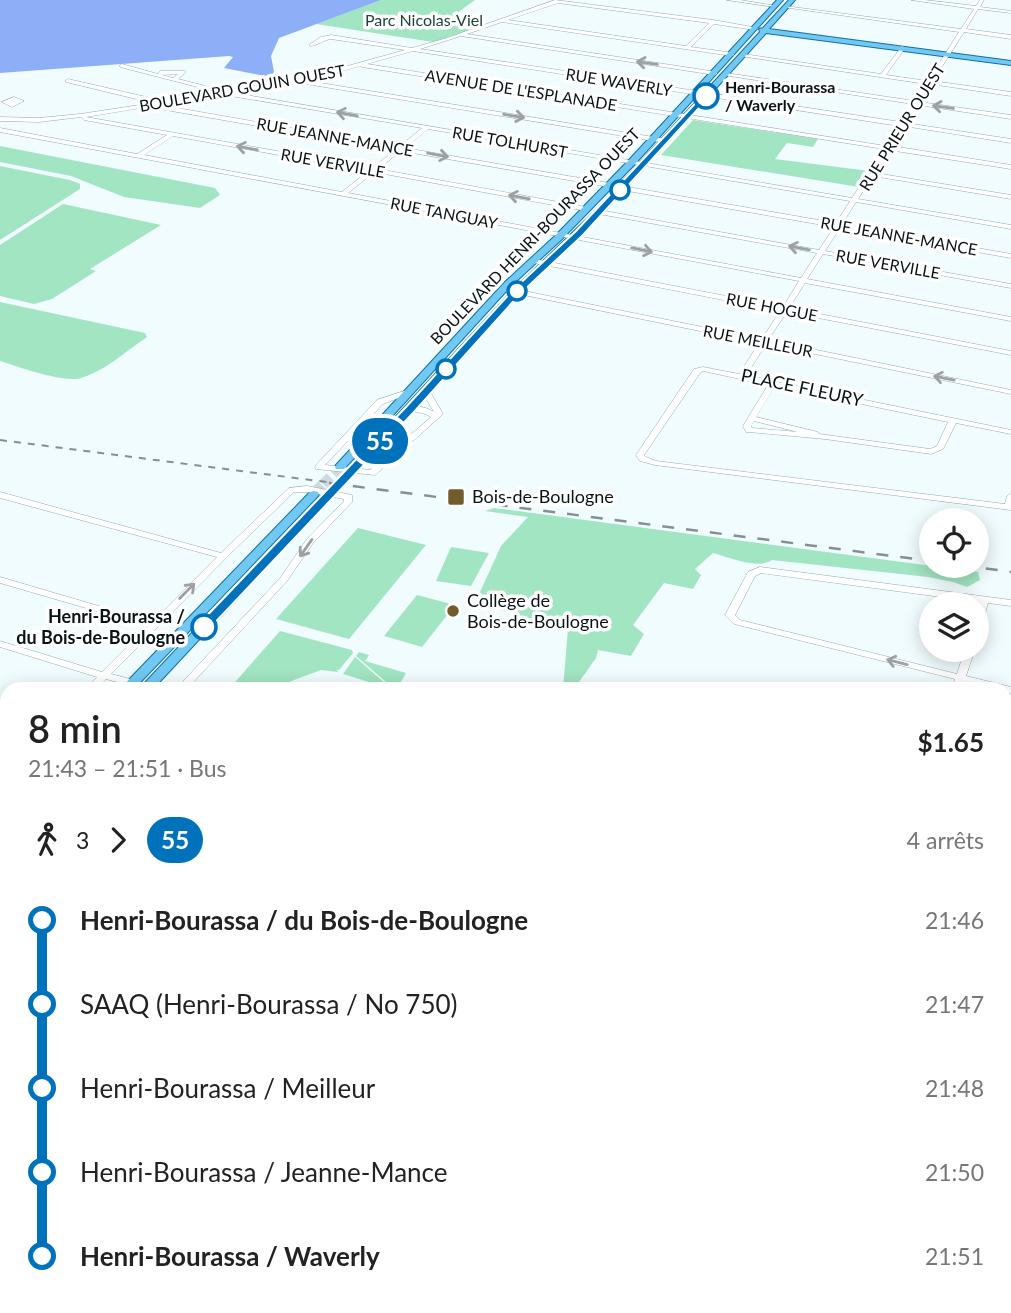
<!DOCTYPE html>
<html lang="fr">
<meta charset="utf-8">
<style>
:root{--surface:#fff;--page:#f2f2f2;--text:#222;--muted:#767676}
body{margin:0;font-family:Lato,sans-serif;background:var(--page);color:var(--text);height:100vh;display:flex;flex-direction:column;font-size:26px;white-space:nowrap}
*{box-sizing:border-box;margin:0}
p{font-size:23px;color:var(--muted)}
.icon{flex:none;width:38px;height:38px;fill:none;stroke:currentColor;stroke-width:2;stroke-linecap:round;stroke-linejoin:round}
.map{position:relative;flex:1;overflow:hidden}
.sheet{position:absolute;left:0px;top:682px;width:1012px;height:632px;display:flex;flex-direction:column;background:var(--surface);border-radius:21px 21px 0 0;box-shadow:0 4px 18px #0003}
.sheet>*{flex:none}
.badge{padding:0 14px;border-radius:23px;font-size:24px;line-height:46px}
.controls{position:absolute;left:919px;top:508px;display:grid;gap:14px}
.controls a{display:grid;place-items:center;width:70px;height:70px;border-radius:50%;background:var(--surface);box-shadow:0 4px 18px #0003;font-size:35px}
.map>.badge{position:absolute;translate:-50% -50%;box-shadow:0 0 0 4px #fff}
.legs{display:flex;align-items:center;gap:10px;height:77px;padding:0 28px;font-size:23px}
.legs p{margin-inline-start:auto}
.summary{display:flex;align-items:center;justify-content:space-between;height:119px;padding:0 28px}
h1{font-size:38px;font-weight:600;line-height:52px}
ul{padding:0 28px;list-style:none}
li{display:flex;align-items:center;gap:24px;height:84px;font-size:26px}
li i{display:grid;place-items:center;width:10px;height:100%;margin:0 9px;background:currentColor}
li i::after{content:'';width:18px;height:18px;margin:-9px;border:5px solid;border-radius:50%;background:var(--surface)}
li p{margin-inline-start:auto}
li:first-child i{background:linear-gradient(#0000 50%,currentColor 0)}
li:last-child i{background:linear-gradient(currentColor 50%,#0000 0)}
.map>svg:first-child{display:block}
.green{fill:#a1e5c2}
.water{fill:#8caff7}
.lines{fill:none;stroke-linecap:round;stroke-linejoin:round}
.major-tunnel-far1{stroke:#ced9dc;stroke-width:10;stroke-dasharray:10 4.5;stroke-linecap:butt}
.major-tunnel{stroke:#ced9dc;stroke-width:12;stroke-dasharray:12 6;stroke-linecap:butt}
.minor-casing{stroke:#90abb1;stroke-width:1}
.major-casing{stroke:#10719f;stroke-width:2}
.highway-casing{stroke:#10719f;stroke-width:2}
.minor{fill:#fff;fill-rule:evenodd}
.major{fill:#71c8f2;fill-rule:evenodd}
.highway{fill:#13a4ea;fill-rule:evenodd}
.rail-far1{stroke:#859092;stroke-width:2;stroke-dasharray:7 7;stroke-linecap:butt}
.rail{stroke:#859092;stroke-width:2.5;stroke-dasharray:12 12;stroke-linecap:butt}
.oneway{stroke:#9da1a1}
.line-1{fill:#0072bc;stroke:#fff;stroke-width:2}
.stop-1-dot{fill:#fff;stroke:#0072bc;stroke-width:3.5}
.poi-dot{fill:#725c2c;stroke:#fff;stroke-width:2.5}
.labels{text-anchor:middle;stroke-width:7;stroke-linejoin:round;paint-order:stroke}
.far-park-label{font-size:16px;fill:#1b4432;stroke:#fff}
.far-street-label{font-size:16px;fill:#091315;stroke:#fff}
.far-stop-label{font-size:16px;font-weight:bold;fill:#091315;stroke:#fff;text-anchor:start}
.street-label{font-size:18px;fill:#091315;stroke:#fff}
.poi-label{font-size:18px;fill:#091315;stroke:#fff;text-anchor:start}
.stop-label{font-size:18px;font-weight:bold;fill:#091315;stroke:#fff;text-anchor:end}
</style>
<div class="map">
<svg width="1011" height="1313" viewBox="0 0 1011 1313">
<rect width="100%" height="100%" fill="#f1fcff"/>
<!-- green -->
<g class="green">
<path d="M381 0H475L446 21 480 27 433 42 316 24Z"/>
<path d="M693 120 818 139 813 147 787 143 775 159 869 171 859 187 661 155Z"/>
<path d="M0 146 215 188 220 195 200 208 124 197 71 176 0 162Z"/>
<path d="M0 166 70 180 80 184V189L0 240Z"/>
<path d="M63 204 161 225 90 269 96 271 52 299 34 304 0 296V245Z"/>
<path d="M0 302 145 333 147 337C126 351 105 371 81 378 63 383 19 367 0 361Z"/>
<path d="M494 508 978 572 980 580 967 587 953 582 928 577 772 560C757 570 729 557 713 553L695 569 701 575 693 589 664 583 633 625 644 634 631 656 598 650 596 658 574 689H563L568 629 475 603 501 546 528 517 485 511Z"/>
<path d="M358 528 426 545 349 639 276 619Z"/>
<path d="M451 547 489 553 471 586 436 581Z"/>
<path d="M417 595 455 605 422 647 384 636Z"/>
<path d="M280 631 352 650 353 653 339 670H337L338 672 321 670 270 689H229Z"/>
<path d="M359 652 369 655 365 661 406 673 398 687 394 689 356 656Z"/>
<path d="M355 657 392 689 343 674Z"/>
<path d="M3 892 7 894V1293L0 1292V893Z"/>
<path d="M479 1307H565L577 1313H476L472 1309Z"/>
</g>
<!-- water -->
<path class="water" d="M0 0H381L279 38 271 56 274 72 270 77 224 68 233 57 229 56 0 73Z"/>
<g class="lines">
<!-- major-tunnel-far1 -->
<g class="major-tunnel-far1">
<path d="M323 484 340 467"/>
<path d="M338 484 353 469"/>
</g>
<!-- major-tunnel -->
<g class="major-tunnel">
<path d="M314 494 325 483"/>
<path d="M327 496 340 483"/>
</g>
<!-- minor casing -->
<g class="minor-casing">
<g id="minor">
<path d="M555 0 713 20 758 28 755 30 714 24 691 47 734 53V55L732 56 502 22 467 34 717 72V74L715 75 461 36 420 49 901 122 913 104 723 75 726 73 915 101 926 84 740 56 743 54 881 74 902 46 905 48 886 75 928 81 959 32 783 7 785 6 961 29 974 9 911 0H925L976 6 980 0H984L980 7 1011 11V13L978 9 966 29 1011 35V39L964 32 933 81 1011 92V96L931 84 920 102 1011 115V119L918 105 906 123 1011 139V143L904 126 892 146 1011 165V169L889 150 875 173 1011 195V199L873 176 858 199 1011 225V229L856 202 842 224 1011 254V258L840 228 825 251 1011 284V288L823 254 807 279 1011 317V321L805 283 789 308 1011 351V355L787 312 768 340 1011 390V394L766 344 746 376 773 380 777 382 1011 430V434L956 423 943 449 931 454 825 439 749 432H746L743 426 768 385 703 371 700 373 644 455 646 457 656 461 1005 504 1007 496 1011 493V510L655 465 640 461 636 455 694 369 703 367 739 374 759 343 504 291 501 289 504 287 762 339 780 311 534 263 531 261 534 259 783 307 799 281 0 132V128L137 154 167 135 84 120 81 117 39 122 0 121V117L39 118 80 114 153 103 66 82 65 81 68 79 155 99 158 102 217 92 120 67V65L122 64 158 74 160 71H185V73L178 79 225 91 308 77 405 50 331 39C323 40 317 46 310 46V44L321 37 331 35 412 48 447 38ZM558 3 709 23 686 46 508 20ZM413 51 899 126 886 146 367 64ZM360 66 362 67 884 149 852 198 234 93 304 82 306 84 666 143 669 141 666 139 308 81ZM178 74 173 78 162 75ZM225 94 231 96 422 128 399 147 160 105ZM154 106 160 109 395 150 372 168 86 117ZM428 129 850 201 836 223 622 186 619 188 622 190 834 227 819 250 599 210 596 212 599 214 817 253 801 278 348 193 374 172 586 211 589 209 586 207 378 169 401 151 609 187 612 185 609 183 405 148ZM173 136 368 171 342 192 144 155ZM775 386 948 422 937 446 930 449 819 434 818 432 756 417ZM754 421 798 432 752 428 751 426Z"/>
<path d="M727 0H740L777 6 775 7Z"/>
<path d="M14 97 24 101 12 107 2 102Z"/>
<path d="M407 390H410L414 392 383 404 325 465 370 470 431 417C420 410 414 414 406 409 413 404 427 407 434 412L422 392 426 390H429L443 414 375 475 316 469 315 467 316 465 377 400Z"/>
<path d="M307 486 352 495V502L313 543 287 581 186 690H175L281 577 307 539 344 501V499L307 492H294L233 551 111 674 164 688 166 690H147L106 679 96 690H85L97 677 0 647V641L102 672 148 626 0 583V577L153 622 217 557 0 498V492L221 553 289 488Z"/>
<path d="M760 567 1011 600V606L988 603 981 627 976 630V609L979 602 761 573 755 576 735 615 740 620 957 674 965 649H975L966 676 1011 687V693L1004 692V690H996L965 682 962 690H952L955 679 734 624 725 615 748 572Z"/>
<path d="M7 769V779L0 784V774Z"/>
<path d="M1004 781 1011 782V790L1004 788Z"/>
<path d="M1011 848V856L1004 859V850Z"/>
<path d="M1004 867 1011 870V880L1004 877Z"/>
<path d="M7 870V881L4 885 0 886V875Z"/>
<path d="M1011 1171V1183L1004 1185V1173Z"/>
<path d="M1004 1195C1011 1199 1011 1209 1011 1218 1001 1215 1004 1204 1004 1195Z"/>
<path d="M911 1307H926L929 1313H914Z"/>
</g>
</g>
<!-- major casing -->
<g class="major-casing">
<g id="major">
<path d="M777 0H783L634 165 561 240 511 286 344 469H336L335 467 336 465 505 282 555 236 628 161Z"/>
<path d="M789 0H795L769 29 1011 61V65L766 33 602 214 519 294 357 471H349L348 469 349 467 513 290 596 210 760 32 759 29 763 28Z"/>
<path d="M314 491 318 492 319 494 318 496 133 690H119L310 492Z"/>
<path d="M327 493 332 496 331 498 152 690H138L323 494Z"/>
<path d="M7 807V821L0 825V811Z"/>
<path d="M7 829V843L0 847V833Z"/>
<path d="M1011 1108V1122L1004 1124V1110Z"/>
<path d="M1011 1136V1150L1004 1152V1138Z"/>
<path d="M7 1300V1307H238L235 1313H6L3 1307Z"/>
<rect x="278" y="1307" width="18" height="6"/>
<path d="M368 1307H407L404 1313H366Z"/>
</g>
</g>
<!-- highway casing -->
<g class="highway-casing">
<g id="highway">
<path d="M576 1307H604L606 1312 578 1313Z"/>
<path d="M622 1307H644L646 1313H624Z"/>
</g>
</g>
<!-- minor -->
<use href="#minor" class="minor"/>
<!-- major -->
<use href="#major" class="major"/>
<!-- highway -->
<use href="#highway" class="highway"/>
<!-- rail-far1 -->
<path class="rail-far1" d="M0 440 342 484"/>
<!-- rail -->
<g class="rail">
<path d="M329 483 931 561"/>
<path d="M962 565 1011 572"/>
</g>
</g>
<!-- one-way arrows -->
<defs><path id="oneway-shaft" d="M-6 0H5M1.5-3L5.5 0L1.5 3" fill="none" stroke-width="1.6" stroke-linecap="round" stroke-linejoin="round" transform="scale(1.75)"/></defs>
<g class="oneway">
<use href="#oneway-shaft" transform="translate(647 63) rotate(-172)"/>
<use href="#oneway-shaft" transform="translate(943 107) rotate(-172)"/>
<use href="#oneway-shaft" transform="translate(347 114) rotate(-170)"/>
<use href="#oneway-shaft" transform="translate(514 116) rotate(9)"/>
<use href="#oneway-shaft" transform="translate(247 148) rotate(-170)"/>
<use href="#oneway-shaft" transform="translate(438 155) rotate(10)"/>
<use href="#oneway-shaft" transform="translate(519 197) rotate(-170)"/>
<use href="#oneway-shaft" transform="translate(799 248) rotate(-170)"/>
<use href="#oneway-shaft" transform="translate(642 250) rotate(11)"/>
<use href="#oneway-shaft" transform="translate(944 378) rotate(-169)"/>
<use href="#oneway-shaft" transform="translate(306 548) rotate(125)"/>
<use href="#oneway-shaft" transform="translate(187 591) rotate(-45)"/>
<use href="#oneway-shaft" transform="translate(897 662) rotate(-166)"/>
</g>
<!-- line-1 -->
<path class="line-1" d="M703 95 710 96 583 235 520 294 414 412 208 630H199V624L406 407 513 290 576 231Z"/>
<!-- markers -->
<g class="stop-1-dot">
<circle cx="706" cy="96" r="12"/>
<circle cx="620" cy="190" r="9"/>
<circle cx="517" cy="291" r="9"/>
<circle cx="446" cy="369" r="9"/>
<circle cx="204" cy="627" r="12"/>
</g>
<g class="poi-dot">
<rect x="447" y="488" width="18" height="18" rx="3.5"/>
<circle cx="453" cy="611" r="7"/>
</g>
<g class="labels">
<!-- far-park labels -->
<g class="far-park-label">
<text x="424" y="26">Parc Nicolas-Viel</text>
</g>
<!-- far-street labels -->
<g class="far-street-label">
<text transform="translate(619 82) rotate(9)" y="6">RUE WAVERLY</text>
<text transform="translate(242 88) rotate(-10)" y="6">BOULEVARD GOUIN OUEST</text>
<text transform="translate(521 90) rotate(9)" y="6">AVENUE DE L'ESPLANADE</text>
<text transform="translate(902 127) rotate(-58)" y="6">RUE PRIEUR OUEST</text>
<text transform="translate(335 137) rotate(10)" y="6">RUE JEANNE-MANCE</text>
<text transform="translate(510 142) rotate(10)" y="6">RUE TOLHURST</text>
<text transform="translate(333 163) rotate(10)" y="6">RUE VERVILLE</text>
<text transform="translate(444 213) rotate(11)" y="6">RUE TANGUAY</text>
<text transform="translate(535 236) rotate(-46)" y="6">BOULEVARD HENRI-BOURASSA OUEST</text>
<text transform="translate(899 236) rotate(10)" y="6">RUE JEANNE-MANCE</text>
<text transform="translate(888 264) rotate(10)" y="6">RUE VERVILLE</text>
<text transform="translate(772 307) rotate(11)" y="6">RUE HOGUE</text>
<text transform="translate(758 341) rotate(11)" y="6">RUE MEILLEUR</text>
</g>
<!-- far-stop labels -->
<g class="far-stop-label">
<text x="725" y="93">Henri-Bourassa<tspan x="725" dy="18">/ Waverly</tspan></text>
</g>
<!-- street labels -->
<g class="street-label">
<text transform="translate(802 388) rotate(12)" y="6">PLACE FLEURY</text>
</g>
<!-- poi labels -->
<g class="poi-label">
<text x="472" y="503">Bois-de-Boulogne</text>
<text x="467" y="607">Collège de<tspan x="467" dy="21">Bois-de-Boulogne</tspan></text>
</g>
<!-- stop labels -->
<g class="stop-label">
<text x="185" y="623">Henri-Bourassa /<tspan x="185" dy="21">du Bois-de-Boulogne</tspan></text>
</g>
</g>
</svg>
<div class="controls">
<a><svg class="icon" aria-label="locate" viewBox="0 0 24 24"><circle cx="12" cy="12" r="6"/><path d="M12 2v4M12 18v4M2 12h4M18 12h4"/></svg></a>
<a><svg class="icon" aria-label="layers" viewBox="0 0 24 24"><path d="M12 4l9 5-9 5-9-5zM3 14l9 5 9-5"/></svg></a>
</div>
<b class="badge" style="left:380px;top:441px;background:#0072bc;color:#fff">55</b>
<section class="sheet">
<div class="summary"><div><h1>8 min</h1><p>21:43 – 21:51 · Bus</p></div><b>$1.65</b></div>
<div class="legs"><svg class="icon" aria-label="walk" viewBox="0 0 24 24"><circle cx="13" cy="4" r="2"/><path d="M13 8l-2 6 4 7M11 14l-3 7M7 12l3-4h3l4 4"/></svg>3<svg class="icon" aria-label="forward" viewBox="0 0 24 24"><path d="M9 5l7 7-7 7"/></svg><b class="badge" style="background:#0072bc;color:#fff">55</b><p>4 arrêts</p></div>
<ul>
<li><i style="color:#0072bc"></i><b>Henri-Bourassa / du Bois-de-Boulogne</b><p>21:46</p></li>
<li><i style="color:#0072bc"></i><span>SAAQ (Henri-Bourassa / No 750)</span><p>21:47</p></li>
<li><i style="color:#0072bc"></i><span>Henri-Bourassa / Meilleur</span><p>21:48</p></li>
<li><i style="color:#0072bc"></i><span>Henri-Bourassa / Jeanne-Mance</span><p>21:50</p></li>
<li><i style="color:#0072bc"></i><b>Henri-Bourassa / Waverly</b><p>21:51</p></li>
</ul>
</section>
</div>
